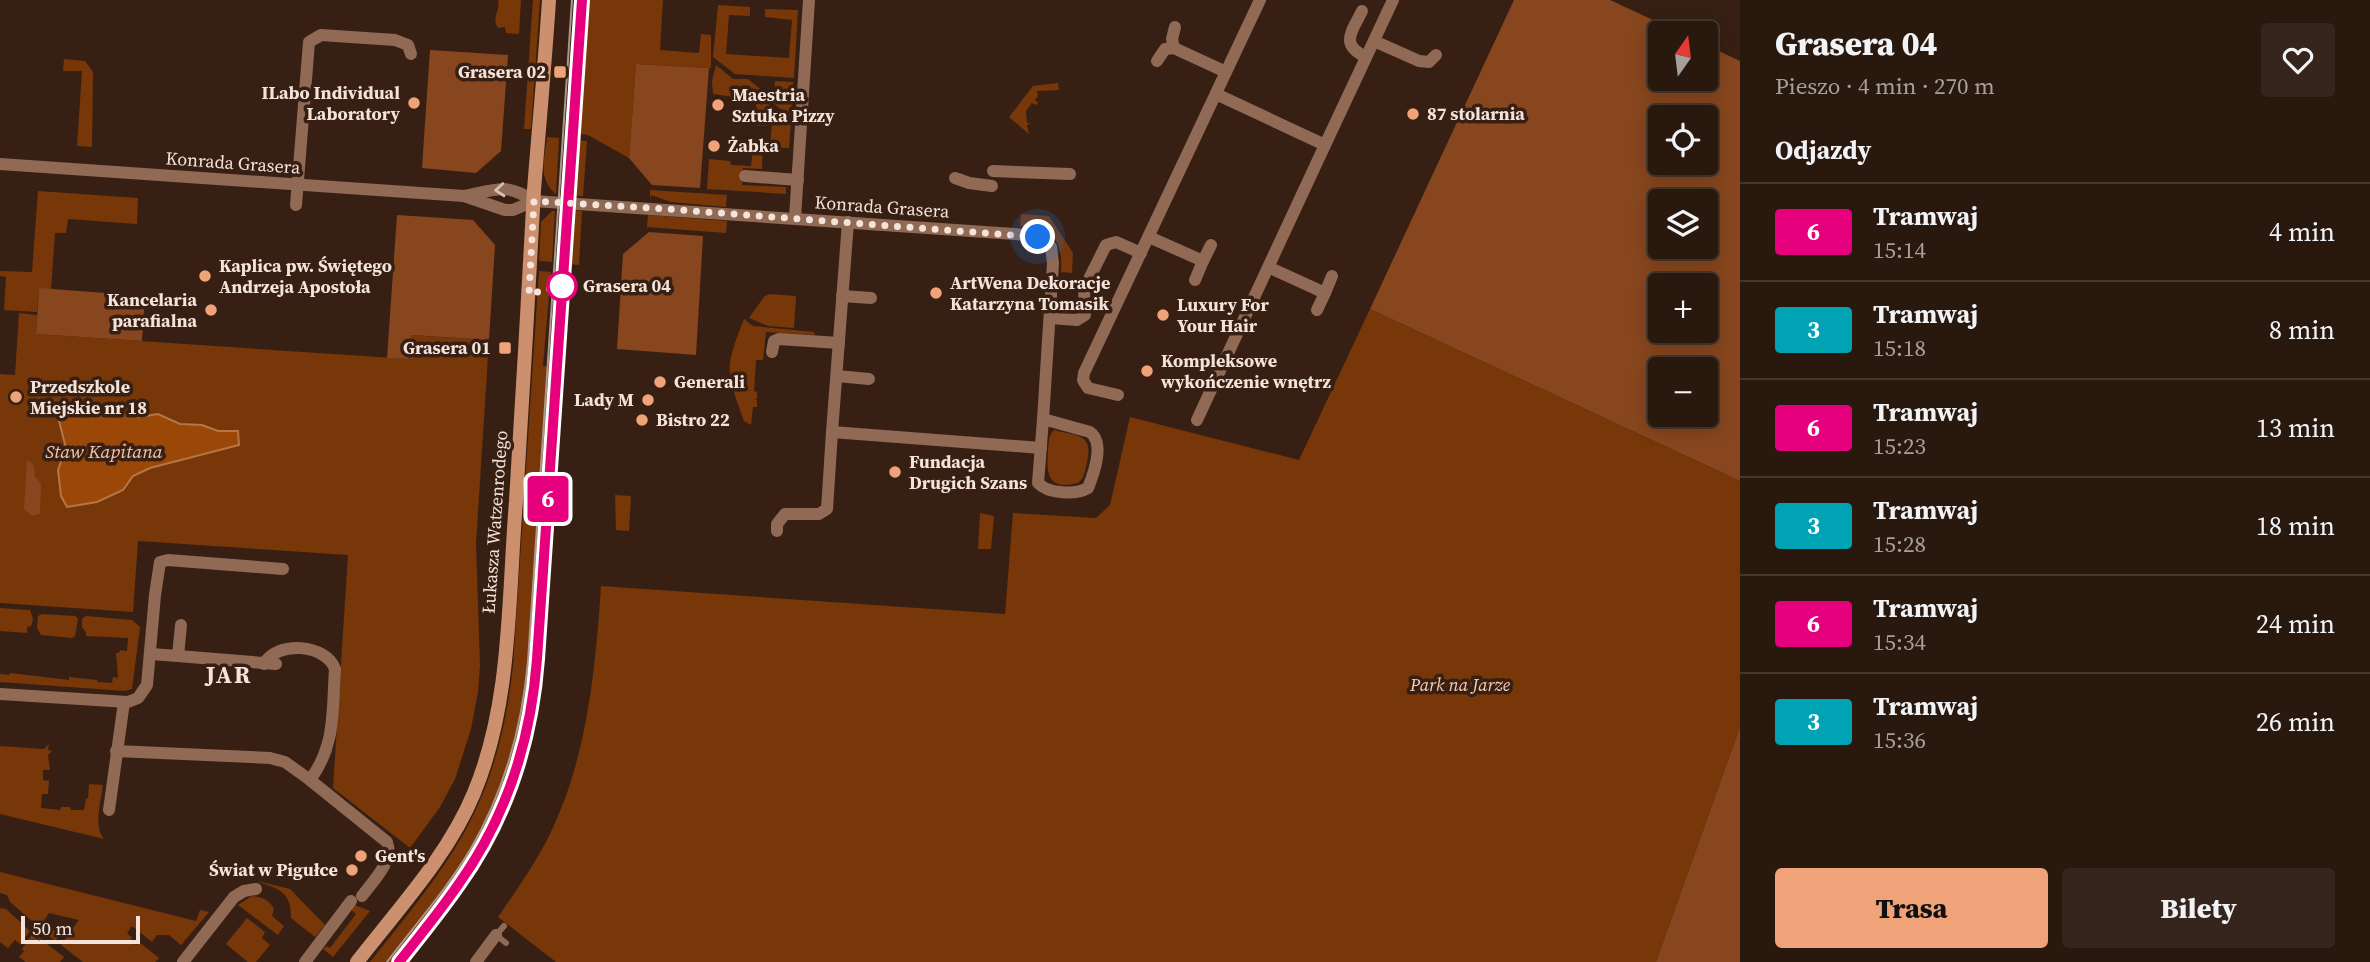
<!DOCTYPE html>
<html lang="pl">
<meta charset="utf-8">
<style>
:root{--surface:#29180e;--page:#35251c;--text:#f1f3f6;--muted:#a5a09e;--line:#45372e;--accent:#f0a378}
body{margin:0;font-family:"Source Serif 4",serif;background:var(--page);color:var(--text);height:100vh;display:flex;flex-direction:column;font-size:26px;white-space:nowrap}
*{box-sizing:border-box;margin:0}
p{font-size:23px;color:var(--muted)}
.icon{flex:none;width:38px;height:38px;fill:none;stroke:currentColor;stroke-width:2;stroke-linecap:round;stroke-linejoin:round}
.map{position:relative;flex:1;overflow:hidden}
.drawer{display:flex;flex-direction:column;background:var(--surface);width:630px}
.drawer>*{flex:none}
.badge{padding:0 14px;border-radius:5px;font-size:24px;line-height:46px}
.needle{width:46px;rotate:14deg}
.buttons{position:absolute;left:1648px;top:21px;display:grid;gap:14px}
.buttons a{display:grid;place-items:center;width:70px;height:70px;border-radius:7px;background:var(--surface);box-shadow:0 4px 18px #0003,0 0 0 2px var(--line);font-size:35px}
.scale{position:absolute;left:21px;bottom:18px;width:119px;box-sizing:border-box;padding-left:7px;border:4px solid #f4e3db;border-top:0;font-size:19px;line-height:24px;white-space:nowrap;color:#f4e3db;-webkit-text-stroke:5px #372013;paint-order:stroke}
.you{position:absolute;width:35px;height:35px;margin:-18px;border:5px solid #fff;border-radius:50%;background:#1a73e8;box-shadow:0 0 0 10px #1a73e833}
.map>.badge{position:absolute;translate:-50% -50%;box-shadow:0 0 0 4px #fff}
h2{padding:0 35px;font-size:26px;line-height:63px}
.round{display:grid;place-items:center;flex:none;width:74px;height:74px;border-radius:7px;background:var(--page)}
.head{display:flex;align-items:center;justify-content:space-between;height:119px;padding:0 35px}
h1{font-size:33px;font-weight:800;line-height:52px}
.cta{display:flex;gap:14px;margin-top:auto;padding:14px 35px}
.cta a{flex:1;height:80px;border-radius:7px;background:var(--accent);color:#111;font-size:28px;font-weight:800;line-height:80px;text-align:center}
.cta a+a{background:var(--page);color:var(--text)}
ul{padding:0;list-style:none}
li{display:flex;align-items:center;gap:21px;height:98px;padding:0 35px;border-top:2px solid var(--line)}
li div{flex:1}
li b{display:block;font-size:26px}
li em{font-style:normal}
li .badge{min-width:77px;font-weight:700;text-align:center}
main{display:flex;flex:1;min-height:0}
.map>svg:first-child{display:block}
.green{fill:#773709}
.forest{fill:#87461e;fill-rule:evenodd}
.water{fill:#9a4708;stroke:#b57647;stroke-width:2}
.lines{fill:none;stroke-linecap:round;stroke-linejoin:round}
.lane{stroke:#906a55;stroke-width:6}
.street{stroke:#906a55;stroke-width:12}
.secondary{stroke:#cc906e;stroke-width:14}
.tram{stroke:#aa978d;stroke-width:2}
.oneway{stroke:#d6bfb3}
.line-casing{stroke:#fff;stroke-width:16}
.line{stroke:#e6007e;stroke-width:10}
.walk{stroke:#f4e3db;stroke-width:7;stroke-dasharray:0 12.6}
.poi-dot{fill:#f0a378;stroke:#372013;stroke-width:2.5}
.stop-dot{fill:#fff;stroke:#e6007e;stroke-width:3.5}
.labels{text-anchor:middle;stroke-width:7;stroke-linejoin:round;paint-order:stroke}
.poi-label{font-size:18px;font-weight:bold;fill:#f4e3db;stroke:#372013;text-anchor:start}
.street-label{font-size:18px;fill:#f4e3db;stroke:#372013}
.stop-label{font-size:18px;font-weight:bold;fill:#f4e3db;stroke:#372013;text-anchor:start}
.park-label{font-size:18px;font-style:italic;fill:#fbccb3;stroke:#372013}
.water-label{font-size:19px;font-style:italic;fill:#f4c5ac;stroke:#372013}
.district-label{font-size:24px;font-weight:bold;letter-spacing:2px;fill:#f4e3db;stroke:#372013}
</style>
<main>
<div class="map">
<svg width="1740" height="962" viewBox="0 0 1740 962">
<rect width="100%" height="100%" fill="#372013"/>
<!-- green -->
<g class="green">
<path d="M498 0H521L519 34 506 33 505 27 498 28C491 17 501 10 498 0Z"/>
<path d="M533 0H540L531 129H524Z"/>
<path d="M585 0H663L660 50 699 53 701 34 711 35V68L636 64 629 158 588 135 576 133Z"/>
<path d="M718 5 750 7V16L729 15 726 54 789 58 792 20 765 17V9L798 10 794 78 735 74 713 57Z"/>
<path d="M64 59 85 61 93 72 92 147 77 146 82 71H63Z"/>
<path d="M716 65 733 79H748L770 97 768 126 749 125 750 116 756 115V93L736 92 734 97 713 94 712 81Z"/>
<path d="M775 81 793 82 791 117 773 103Z"/>
<path d="M1058 83 1059 90 1037 91 1038 96 1035 100 1038 103 1036 105 1032 103 1026 111 1027 123H1031L1027 125 1029 134 1009 117 1033 86Z"/>
<path d="M773 108 791 121 789 148 770 147Z"/>
<path d="M547 137 559 138 556 194C537 179 545 158 547 137Z"/>
<path d="M575 140 587 141 583 196H572Z"/>
<path d="M748 140 763 141 762 169 743 168 742 185 786 187V194L707 189 709 159 730 161 731 165 751 166 753 148 748 147Z"/>
<path d="M650 190 727 195 726 207 671 202 651 195 650 200Z"/>
<path d="M38 191 138 198 137 224 68 219 66 233H55L51 289H39L37 312 4 310 6 277 0 276V271L32 272Z"/>
<path d="M571 210 582 211 579 265 567 264Z"/>
<path d="M552 211H555L552 262 539 261 541 222Z"/>
<path d="M1021 214 1049 216 1073 253 1072 273 1061 272C1063 238 1053 229 1020 226Z"/>
<path d="M648 215 727 221 726 233 647 227Z"/>
<path d="M539 271 551 272 543 366 560 368C556 433 553 499 549 564 543 662 541 749 495 838 472 883 435 923 403 962H370C403 920 439 878 465 831 493 781 507 723 513 666Z"/>
<path d="M769 294 796 296 794 328 768 326 749 318 764 297Z"/>
<path d="M1370 309 1740 481V727L1656 962H556L498 917C515 892 533 867 547 840 587 761 595 674 601 586L1005 614 1013 513 1096 518 1110 505 1130 417 1299 460Z"/>
<path d="M19 313 37 315 36 334 408 359 410 335 489 340 476 544 480 665 478 692 471 729 455 779 440 807 410 848 333 788 348 555 138 541 133 612 0 603V374L15 375Z"/>
<path d="M744 319 753 326 814 332 815 335 766 332 763 360H756L754 391 757 392V399L754 400H757V407H753L751 425 744 421C726 370 724 370 744 319Z"/>
<path d="M1054 430C1076 436 1094 433 1087 462 1085 471 1085 477 1078 483 1049 490 1046 476 1048 451 1049 443 1048 436 1054 430Z"/>
<path d="M615 495 631 496 629 531 616 530Z"/>
<path d="M980 513 994 516 991 549H978Z"/>
<path d="M0 608 30 610 33 619 31 626 27 627V633L0 631Z"/>
<path d="M42 614 75 616 78 619 75 636 72 638 41 635 37 628 38 616Z"/>
<path d="M86 616 132 620 140 627 132 689 125 691 0 682V674L9 675 10 673 69 680V677L97 680 98 682 112 683 113 677 118 678 116 653H119L120 650 127 651 128 638 86 636V632L82 627V619Z"/>
<path d="M49 744 48 750 52 751 48 755 50 770H43V780L49 781 48 794H42L41 808 60 810 61 807H70L71 810H84L86 799 88 798 89 784 103 785C101 802 93 825 104 839L0 814V746L44 749Z"/>
<path d="M0 872 196 921 200 910 209 912 181 945 169 935H157L152 942 132 926 127 933 132 938 130 941 136 945 139 942 159 958 155 962H83L61 945 79 920 49 913 43 922 60 935 55 941 10 902 7 895 0 893Z"/>
<path d="M257 881 290 889 325 925 315 937 291 918C292 890 276 889 257 881Z"/>
<path d="M252 896C261 897 270 900 274 909L272 916 284 926 278 935 238 905Z"/>
<path d="M352 904 370 911 333 957 323 949 327 946 330 948 356 914 349 908Z"/>
<path d="M0 908 6 909 30 931 20 944 15 940 8 948 0 942Z"/>
<path d="M247 918 265 932 262 938 270 945 256 962H248L226 944Z"/>
<path d="M33 933 64 957 60 962H26L19 957 24 951 22 949Z"/>
</g>
<!-- forest -->
<g class="forest">
<path d="M1514 0H1610L1681 33H1661V79H1706V45L1740 61V481L1370 309ZM1706 117V163H1661V117ZM1661 201H1706V247H1661ZM1706 285V331H1661V285ZM1706 369V415H1661V369Z"/>
<path d="M430 50 508 55 501 151 476 173 422 168Z"/>
<path d="M636 64 709 68 700 188 652 185 629 158Z"/>
<path d="M397 215 473 220 495 245 489 340 411 335 408 359 387 358Z"/>
<path d="M649 232 703 236 696 355 617 349 623 254Z"/>
<path d="M39 288 145 296 142 341 36 334Z"/>
<path d="M27 460 33 464 35 477 41 483 40 514 32 516 24 509Z"/>
<path d="M1740 727V962H1656Z"/>
</g>
<!-- water -->
<path class="water" d="M103 411 139 417 158 414 180 424 202 425 218 431H238L239 445 150 468 133 476 123 490 97 502 67 507 61 496 58 470 66 448 59 421 64 413Z"/>
<g class="lines">
<!-- lane -->
<path class="lane" d="M504 926 496 935 506 943"/>
<!-- street -->
<g class="street">
<path d="M1362 11C1352 32 1339 44 1366 57"/>
<path d="M1175 27 1172 39 1174 48 1226 72"/>
<path d="M1374 41 1419 61 1429 62 1436 55"/>
<path d="M1157 61 1165 49 1174 48"/>
<path d="M1325 145 1393 0"/>
<path d="M0 164 464 196C496 190 505 182 534 201"/>
<path d="M993 171 1070 174"/>
<path d="M745 176 798 180"/>
<path d="M955 178 969 183 992 186"/>
<path d="M464 196 505 210H513L534 201 1028 235 1043 238 1051 247 1053 263 1043 419"/>
<path d="M296 205 309 42 321 35 395 40 408 45 411 54"/>
<path d="M795 218 809 0"/>
<path d="M848 222 832 432 1041 448"/>
<path d="M1149 237 1203 261 1211 245"/>
<path d="M1270 268 1325 293 1332 276"/>
<path d="M1195 280 1203 261"/>
<path d="M842 296 871 298"/>
<path d="M1317 310 1325 293"/>
<path d="M1050 318 1077 320 1085 315 1084 289 1106 245 1116 242 1141 253"/>
<path d="M772 352 774 341 779 339 839 343"/>
<path d="M837 376 869 379"/>
<path d="M1118 395 1088 388 1083 380 1084 373 1260 0"/>
<path d="M1043 419 1090 432C1105 443 1094 473 1088 488 1076 495 1048 494 1038 483Z"/>
<path d="M1197 420 1325 145 1216 94"/>
<path d="M777 531V524L785 514H819L827 509 832 432"/>
<path d="M151 654 178 656 181 625"/>
<path d="M178 656 276 664"/>
<path d="M0 694 128 702 138 698 147 685 155 595 160 562 168 560 283 569"/>
<path d="M116 751 270 758 285 762 310 780C336 745 332 711 335 669 326 644 277 640 264 664"/>
<path d="M310 780 387 842C394 861 373 881 362 896"/>
<path d="M109 810 124 702"/>
<path d="M183 962 234 897 244 891 256 889"/>
<path d="M305 962 351 901"/>
<path d="M476 962 496 935"/>
</g>
<!-- secondary -->
<path class="secondary" d="M357 962C398 909 448 856 474 793 512 702 508 598 516 501 523 397 528 294 534 190 539 126 545 63 549 0"/>
<!-- tram -->
<g class="tram">
<path d="M538 646 544 555"/>
<path d="M387 962C415 925 446 890 470 850 504 792 522 727 528 661L572 0"/>
</g>
</g>
<!-- one-way arrows -->
<defs><path id="oneway-chevron" d="M-2-3.5L2.5 0L-2 3.5" fill="none" stroke-width="1.6" stroke-linecap="round" stroke-linejoin="round" transform="scale(1.75)"/></defs>
<use class="oneway" href="#oneway-chevron" transform="translate(500 190) rotate(175)"/>
<g class="lines">
<!-- line casing -->
<g class="line-casing">
<path id="line" d="M399 962C419 937 440 911 458 885 506 818 531 740 537 659L582 0"/>
</g>
<!-- line -->
<use href="#line" class="line"/>
<!-- walk -->
<path class="walk" d="M562 286 529 294 534 201 667 209 1038 237"/>
</g>
<!-- markers -->
<g class="poi-dot">
<rect x="553" y="65" width="14" height="14" rx="3.5"/>
<circle cx="414" cy="103" r="7"/>
<circle cx="718" cy="105" r="7"/>
<circle cx="1413" cy="114" r="7"/>
<circle cx="714" cy="146" r="7"/>
<circle cx="205" cy="276" r="7"/>
<circle cx="936" cy="293" r="7"/>
<circle cx="211" cy="310" r="7"/>
<circle cx="1163" cy="315" r="7"/>
<rect x="498" y="341" width="14" height="14" rx="3.5"/>
<circle cx="1147" cy="371" r="7"/>
<circle cx="660" cy="382" r="7"/>
<circle cx="16" cy="397" r="7"/>
<circle cx="648" cy="400" r="7"/>
<circle cx="642" cy="420" r="7"/>
<circle cx="895" cy="472" r="7"/>
<circle cx="361" cy="856" r="7"/>
<circle cx="352" cy="870" r="7"/>
</g>
<circle class="stop-dot" cx="562" cy="286" r="14"/>
<g class="labels">
<!-- poi labels -->
<g class="poi-label">
<text x="546" y="78" text-anchor="end">Grasera 02</text>
<text x="400" y="99" text-anchor="end">ILabo Individual<tspan x="400" dy="21">Laboratory</tspan></text>
<text x="732" y="101">Maestria<tspan x="732" dy="21">Sztuka Pizzy</tspan></text>
<text x="1427" y="120">87 stolarnia</text>
<text x="728" y="152">Żabka</text>
<text x="219" y="272">Kaplica pw. Świętego<tspan x="219" dy="21">Andrzeja Apostoła</tspan></text>
<text x="950" y="289">ArtWena Dekoracje<tspan x="950" dy="21">Katarzyna Tomasik</tspan></text>
<text x="197" y="306" text-anchor="end">Kancelaria<tspan x="197" dy="21">parafialna</tspan></text>
<text x="1177" y="311">Luxury For<tspan x="1177" dy="21">Your Hair</tspan></text>
<text x="491" y="354" text-anchor="end">Grasera 01</text>
<text x="1161" y="367">Kompleksowe<tspan x="1161" dy="21">wykończenie wnętrz</tspan></text>
<text x="674" y="388">Generali</text>
<text x="30" y="393">Przedszkole<tspan x="30" dy="21">Miejskie nr 18</tspan></text>
<text x="634" y="406" text-anchor="end">Lady M</text>
<text x="656" y="426">Bistro 22</text>
<text x="909" y="468">Fundacja<tspan x="909" dy="21">Drugich Szans</tspan></text>
<text x="375" y="862">Gent's</text>
<text x="338" y="876" text-anchor="end">Świat w Pigułce</text>
</g>
<!-- street labels -->
<g class="street-label">
<text transform="translate(233 163) rotate(4)" y="6">Konrada Grasera</text>
<text transform="translate(882 207) rotate(4)" y="6">Konrada Grasera</text>
<text transform="translate(495 522) rotate(-86)" y="6">Łukasza Watzenrodego</text>
</g>
<!-- stop labels -->
<g class="stop-label">
<text x="583" y="292">Grasera 04</text>
</g>
<!-- park labels -->
<g class="park-label">
<text x="1460" y="691">Park na Jarze</text>
</g>
<!-- water labels -->
<g class="water-label">
<text x="104" y="458">Staw Kapitana</text>
</g>
<!-- district labels -->
<g class="district-label">
<text x="229" y="683">JAR</text>
</g>
</g>
</svg>
<div class="buttons">
<a><svg class="needle" viewBox="-14 -14 28 28"><path d="M0-13l5 13h-10z" fill="#e53935"/><path d="M0 13l5-13h-10z" fill="#a5a09e"/></svg></a>
<a><svg class="icon" aria-label="locate" viewBox="0 0 24 24"><circle cx="12" cy="12" r="6"/><path d="M12 2v4M12 18v4M2 12h4M18 12h4"/></svg></a>
<a><svg class="icon" aria-label="layers" viewBox="0 0 24 24"><path d="M12 4l9 5-9 5-9-5zM3 14l9 5 9-5"/></svg></a>
<a>+</a>
<a>−</a>
</div>
<div class="scale">50 m</div>
<div class="you" style="left:1038px;top:237px"></div>
<b class="badge" style="left:548px;top:499px;background:#e6007e;color:#fff">6</b>
</div>
<section class="drawer">
<div class="head"><div><h1>Grasera 04</h1><p>Pieszo · 4 min · 270 m</p></div><a class="round"><svg class="icon" aria-label="heart" viewBox="0 0 24 24"><path d="M12 20l-8-8c-3-5 5-10 8-4 3-6 11-1 8 4z"/></svg></a></div>
<h2>Odjazdy</h2>
<ul>
<li><span class="badge" style="background:#e6007e;color:#fff">6</span><div><b>Tramwaj</b><p>15:14</p></div><em>4 min</em></li>
<li><span class="badge" style="background:#00a3b4;color:#fff">3</span><div><b>Tramwaj</b><p>15:18</p></div><em>8 min</em></li>
<li><span class="badge" style="background:#e6007e;color:#fff">6</span><div><b>Tramwaj</b><p>15:23</p></div><em>13 min</em></li>
<li><span class="badge" style="background:#00a3b4;color:#fff">3</span><div><b>Tramwaj</b><p>15:28</p></div><em>18 min</em></li>
<li><span class="badge" style="background:#e6007e;color:#fff">6</span><div><b>Tramwaj</b><p>15:34</p></div><em>24 min</em></li>
<li><span class="badge" style="background:#00a3b4;color:#fff">3</span><div><b>Tramwaj</b><p>15:36</p></div><em>26 min</em></li>
</ul>
<div class="cta"><a>Trasa</a><a>Bilety</a></div>
</section>
</main>
